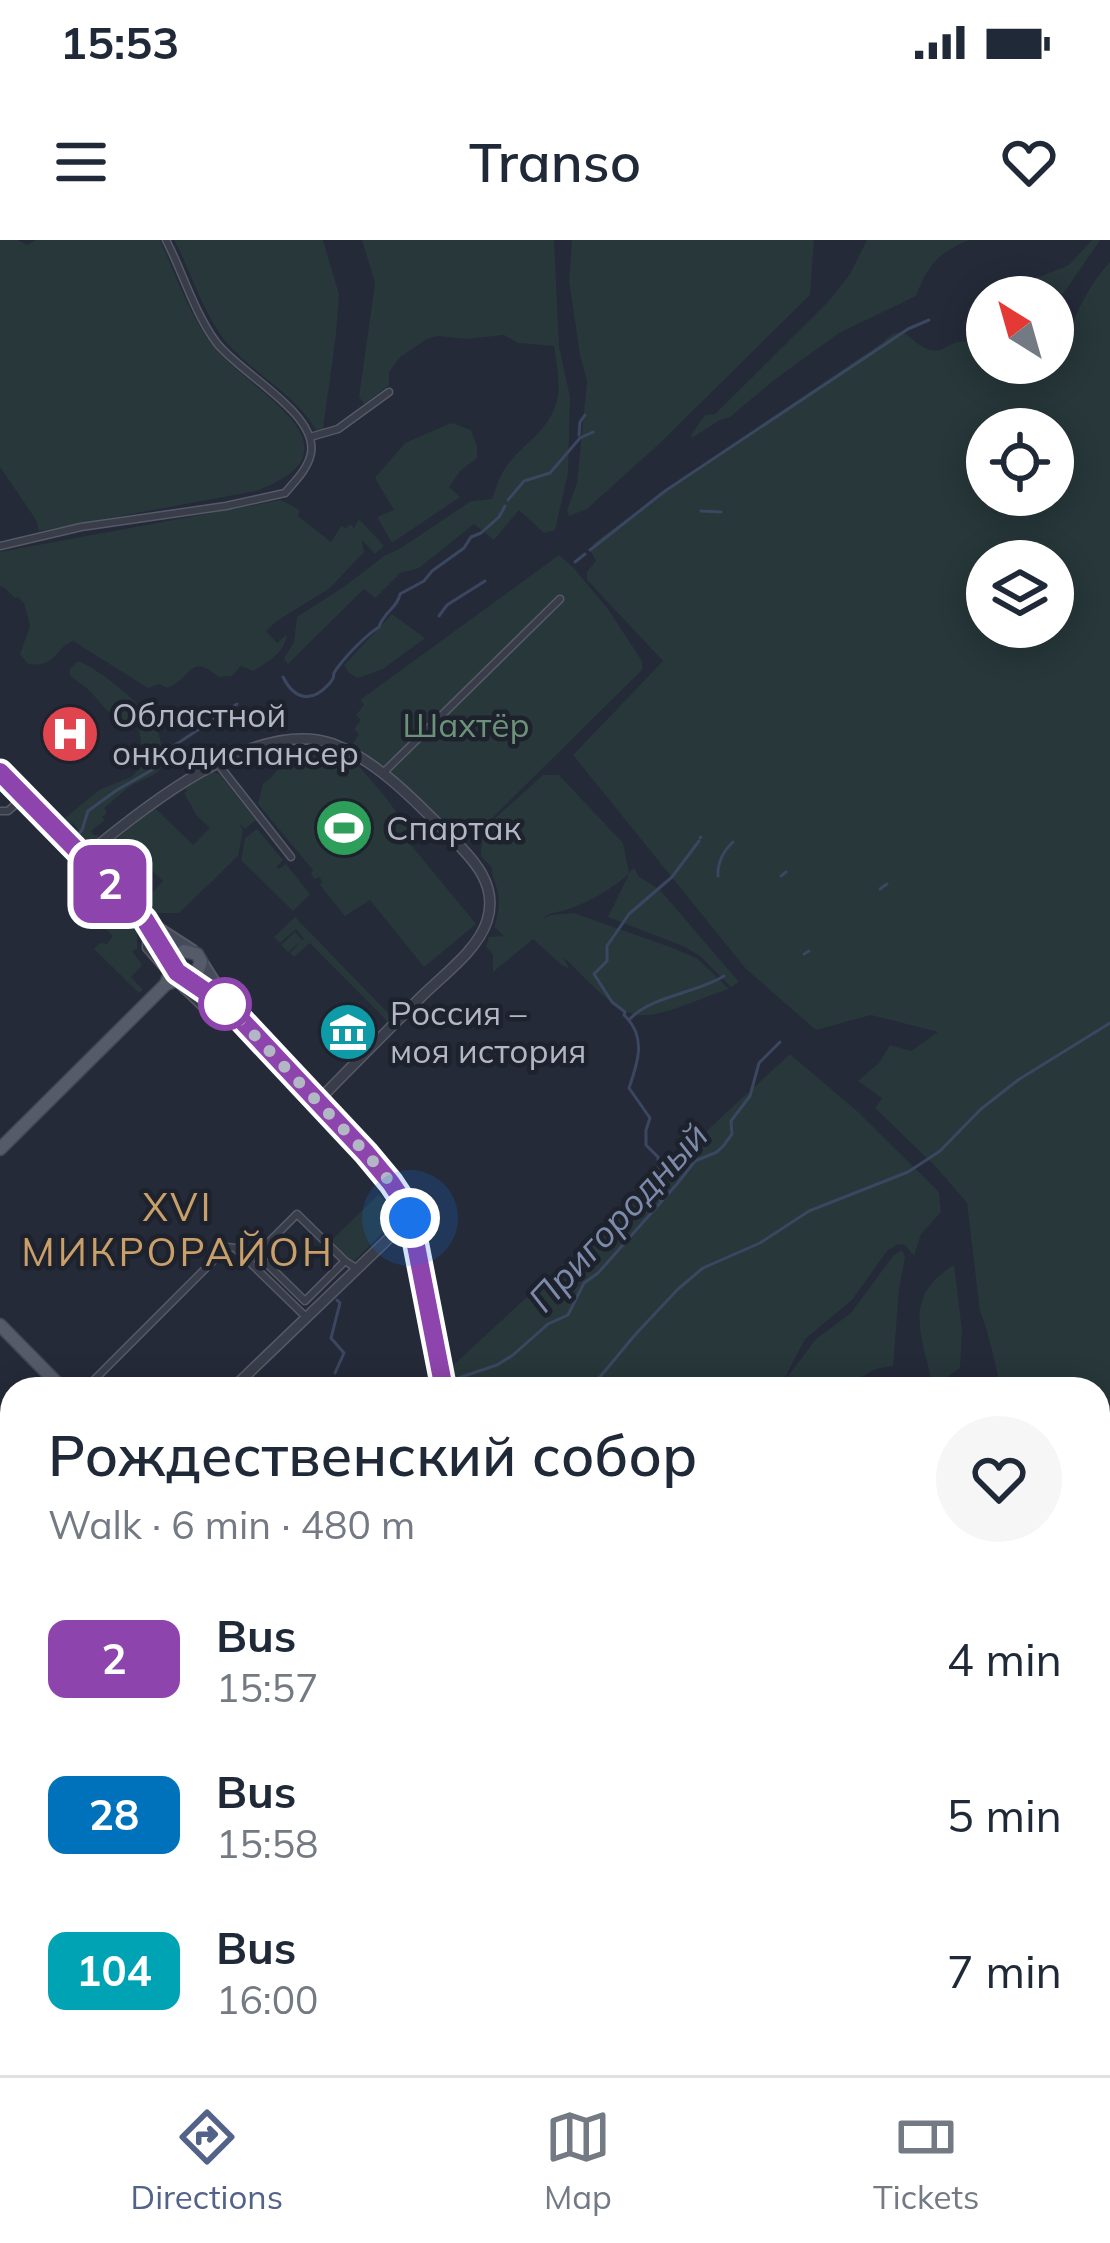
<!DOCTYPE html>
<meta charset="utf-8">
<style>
:root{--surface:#fff;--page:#f6f6f7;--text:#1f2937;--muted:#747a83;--line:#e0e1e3;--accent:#526289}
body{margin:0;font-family:Mulish,sans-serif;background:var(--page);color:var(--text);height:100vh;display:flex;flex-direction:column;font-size:45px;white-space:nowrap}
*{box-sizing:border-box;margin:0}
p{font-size:39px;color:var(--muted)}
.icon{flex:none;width:66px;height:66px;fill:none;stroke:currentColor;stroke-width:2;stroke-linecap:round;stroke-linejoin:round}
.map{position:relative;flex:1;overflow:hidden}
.sheet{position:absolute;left:0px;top:1137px;width:1110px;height:699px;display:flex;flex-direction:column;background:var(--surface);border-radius:36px 36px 0 0;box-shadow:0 6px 30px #0003}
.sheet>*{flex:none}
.badge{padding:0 24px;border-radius:18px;font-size:42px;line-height:78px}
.needle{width:78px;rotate:323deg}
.fabs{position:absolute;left:966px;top:36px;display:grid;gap:24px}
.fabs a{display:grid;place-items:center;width:108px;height:108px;border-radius:50%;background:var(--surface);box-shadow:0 6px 30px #0003;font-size:60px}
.you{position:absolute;width:60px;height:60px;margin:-30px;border:9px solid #fff;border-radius:50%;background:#1a73e8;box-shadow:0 0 0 18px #1a73e833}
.map>.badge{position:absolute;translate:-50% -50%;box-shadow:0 0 0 6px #fff}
.round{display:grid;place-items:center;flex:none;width:126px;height:126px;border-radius:63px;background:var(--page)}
.headline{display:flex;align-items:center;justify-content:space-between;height:204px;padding:0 48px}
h1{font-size:57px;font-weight:600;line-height:90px}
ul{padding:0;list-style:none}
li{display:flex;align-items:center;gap:36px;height:156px;padding:0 48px}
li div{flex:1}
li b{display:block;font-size:45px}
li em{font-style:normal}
li .badge{min-width:132px;font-weight:700;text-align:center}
.status{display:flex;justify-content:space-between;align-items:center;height:84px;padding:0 60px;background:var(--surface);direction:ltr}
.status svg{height:33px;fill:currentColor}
header{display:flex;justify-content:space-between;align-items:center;height:156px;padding:0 48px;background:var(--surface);font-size:54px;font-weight:600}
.tabs{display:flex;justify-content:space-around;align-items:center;height:168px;border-top:3px solid var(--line);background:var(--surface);font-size:33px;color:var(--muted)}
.tabs a{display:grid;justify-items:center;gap:6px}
.tabs .selected{color:var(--accent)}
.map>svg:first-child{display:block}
.green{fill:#27373a;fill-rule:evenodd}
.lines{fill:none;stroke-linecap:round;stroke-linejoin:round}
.stream{stroke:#3b4660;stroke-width:3}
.minor-casing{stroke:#565a67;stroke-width:9}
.tertiary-casing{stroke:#565a67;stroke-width:12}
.secondary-casing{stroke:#565a67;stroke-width:14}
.primary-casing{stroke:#414652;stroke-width:15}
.minor{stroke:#383d49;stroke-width:6}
.tertiary{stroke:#383d49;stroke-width:9}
.secondary{stroke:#464b5b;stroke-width:10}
.primary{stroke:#565b69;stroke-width:12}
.line-casing{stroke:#fff;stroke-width:27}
.line{stroke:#8e44ad;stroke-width:18}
.walk{stroke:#b3b7c5;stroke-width:12;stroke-dasharray:0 21.6}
.stop-dot{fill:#fff;stroke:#8e44ad;stroke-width:6}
.labels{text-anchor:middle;stroke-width:9;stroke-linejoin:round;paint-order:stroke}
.poi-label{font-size:33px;fill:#b3b7c5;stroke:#1d222d;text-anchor:start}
.park-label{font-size:33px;fill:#6c937a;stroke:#1d222d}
.water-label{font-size:36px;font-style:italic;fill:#7d8baa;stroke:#1d222d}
.quarter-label{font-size:39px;letter-spacing:3px;fill:#c99f6a;stroke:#1d222d}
</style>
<div class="status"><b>15:53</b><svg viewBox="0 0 49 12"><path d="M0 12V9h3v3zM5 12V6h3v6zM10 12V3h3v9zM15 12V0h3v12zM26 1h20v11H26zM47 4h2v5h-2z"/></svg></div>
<header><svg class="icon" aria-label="menu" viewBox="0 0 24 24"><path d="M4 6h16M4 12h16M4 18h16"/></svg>Transo<svg class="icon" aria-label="heart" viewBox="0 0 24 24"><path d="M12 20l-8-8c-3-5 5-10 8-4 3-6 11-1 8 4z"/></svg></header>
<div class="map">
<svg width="1110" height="1835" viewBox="0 0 1110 1835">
<rect width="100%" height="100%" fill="#242a38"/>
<!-- green -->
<g class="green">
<path d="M0 0H17L27 5 36 0H160C176 35 190 78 215 108 250 152 371 208 256 251L39 291 36 280 0 227Z"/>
<path d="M174 0H323L339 54 336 95 323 189 316 190C294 153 255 135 227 103 203 74 192 33 174 0Z"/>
<path d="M362 0H554L559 106 570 157 568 233 555 290 544 293 519 270 494 300 474 284 419 328 400 333 375 358 364 349 288 424 284 418 294 402 297 377 345 346 384 316 401 308 471 261 492 259C496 247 500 234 508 224 527 200 554 187 558 154 560 138 556 121 554 106L518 103 504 95 467 99 437 96 427 99 400 117 389 132V145L364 164 359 157 375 43Z"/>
<path d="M572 0H814L810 55 660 203 587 269 569 276 567 270 577 243 587 141 580 115 569 41Z"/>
<path d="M867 0H969C938 13 928 25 916 56L839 93 777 138 730 177 720 180 692 198 691 195 705 175 715 174 829 61 850 34Z"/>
<path d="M1092 0H1100L1053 69V57H989L1069 25Z"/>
<path d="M1110 22V1585L1098 1568V1149H1000C998 1132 987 1086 980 1072L967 963 936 927 875 868 882 858 858 841 879 823 890 805 911 811 938 792 871 775 816 790 746 729 573 515 663 421 587 340V332L596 321 590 310 594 303 679 240 882 103C906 78 909 105 931 110 942 113 947 104 958 102 967 101 977 102 987 103V123H1053V113L1074 96 1071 86C1081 63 1092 41 1110 22ZM987 189H1053V255H987ZM987 321H1053V387H987Z"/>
<path d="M451 183 471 190 477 207V218L460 231 449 247 460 257 392 303 377 277 394 270 375 238 405 203Z"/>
<path d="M281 260 300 270 298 276 331 302 341 286 346 288 351 284 354 288 359 279 384 306 375 314 362 300 364 312 330 348 277 381 266 391 277 403 287 394C285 413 268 422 253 431L241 426 232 436 219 437C189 412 193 438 167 448L159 444 148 448 73 401C54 409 56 428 28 424L20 414 30 386 24 363 18 357 15 358 2 346 0 347V312Z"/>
<path d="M559 315 572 326 608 369 642 421V430L467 603 386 528 351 507 359 494 354 489 361 480 356 475 364 465 360 460Z"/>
<path d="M392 374 425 398 383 429 358 438 349 433 344 425Z"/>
<path d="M78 421C101 430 140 463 154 483 160 492 161 508 166 519 157 537 152 535 136 543 125 548 114 561 104 568L107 573 102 577 105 580 91 591 94 595H98V600L88 607 75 596 78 589 73 583 66 585 74 594 30 551 32 549 64 579 99 550 131 537 156 513 141 504 139 487 133 483 119 484 89 450 70 436V429Z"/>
<path d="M304 508C315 512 329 508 341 513 361 521 401 579 417 598L411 605 476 684 424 727 370 660 345 676 320 645 322 641 319 637 314 639 311 633 313 630 258 564 263 543C271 541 281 522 296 515L297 509Z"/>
<path d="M213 532 219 534 256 580 245 589 239 584 243 590 238 616 179 673H153L137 656V652H133L96 614 102 609 105 610 148 657 163 641 130 608 132 606 129 603 117 613H113L108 605 155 568 193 605 210 588 197 576 184 553 187 551 185 548Z"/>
<path d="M543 535H559L623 603 629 633 634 627 638 636 660 650 739 742 731 747 700 716 685 707 608 677 629 634C611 649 592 661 569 669 558 673 551 671 542 679L550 675 574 673 673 708 698 719 729 749C705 756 662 778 638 775 615 773 580 732 563 717L569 728 563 726 533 699 493 732V715L486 706 489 697 504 696 494 687C498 677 500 663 498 653 496 643 492 638 492 628L481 616 482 602 480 599 493 580Z"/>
<path d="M257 589 283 620 276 627 279 629 286 624 310 654 293 671 241 620 245 598Z"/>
<path d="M113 660 137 687V709L132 711 142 725 131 737 143 750 139 753 94 709 100 703 107 704 113 696 87 670 92 667 101 671Z"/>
<path d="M295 677 388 773 392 778 388 782 310 703 294 717 290 713 300 702 288 712 281 705 295 692 302 700 304 699 296 689 280 703 274 697Z"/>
<path d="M790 814 858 872 939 952 941 972 921 994 914 1016 905 1005 898 1004 887 1011 852 1060 805 1099 779 1149H452L448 1130Z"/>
<path d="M379 954 394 971 396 979 353 1022 330 1002Z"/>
<path d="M902 1010 905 1017 899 1050 893 1126 876 1129 839 1149H782L788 1136 816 1099 851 1073 893 1016Z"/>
<path d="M954 1025 962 1090 960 1128 939 1143 931 1138C920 1092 904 1055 954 1025Z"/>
<path d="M1098 1620 1110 1638V1767L1098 1778Z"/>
</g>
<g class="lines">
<!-- stream -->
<g class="stream">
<path d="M579 195 580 182 585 175"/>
<path d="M508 260 524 241 550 233 580 198 593 192"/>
<path d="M701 271 721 272"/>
<path d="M590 310 665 251 908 89 929 80"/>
<path d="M575 322 585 314"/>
<path d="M439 376 447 365 485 341"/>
<path d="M283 437C294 459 311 464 329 444 339 432 328 440 338 427 347 415 366 395 379 387 383 373 398 367 400 354L424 341 432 331 464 308 471 297 481 293 499 277 505 266"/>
<path d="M77 596 82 590 88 571 117 550 152 530 163 513 237 464"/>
<path d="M700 598 701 597"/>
<path d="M718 636C717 623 724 610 733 602"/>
<path d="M781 636 786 632"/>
<path d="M880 649 887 644"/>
<path d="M804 714 809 711"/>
<path d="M630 779C651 756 697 753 724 736"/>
<path d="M660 960 658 917 646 905V890L650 878 629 848C638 822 647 797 624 775L625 772 612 762 594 734 607 721V706L629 674 672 637 699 601"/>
<path d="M335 1133 344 1113 331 1098 340 1063 337 1060"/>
<path d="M449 1141 497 1125 513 1115 548 1084 568 1075 584 1043 598 1033 677 944 695 921 717 912 724 905 732 894 731 881 750 856 759 823 780 802"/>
<path d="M590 1149 634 1096 678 1049 703 1028 760 1003 809 971 908 932 940 911 981 869 1018 840 1110 783"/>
<path d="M0 1586 11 1574"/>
</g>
<!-- minor casing -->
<g class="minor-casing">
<g id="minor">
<path d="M310 197 338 189 389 152"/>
<path d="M0 306 81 287 226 266 285 253C295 241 308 229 311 213 318 173 239 133 216 102 194 72 183 33 166 0"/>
<path d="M218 524 291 617"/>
<path d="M382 534 560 359"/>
<path d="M0 571H8L24 557"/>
<path d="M147 687 146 708 167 732"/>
<path d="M177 743 203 768 219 765"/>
<path d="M257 1014 305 1061 344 1022"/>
<path d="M249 1022 297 974 345 1021 356 1028"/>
<path d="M85 1149 227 1007 235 1008 306 1077"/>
<path d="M0 1396 12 1409"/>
<path d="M0 1772 12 1761"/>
<path d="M982 1824 993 1835"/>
</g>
</g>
<!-- tertiary casing -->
<g class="tertiary-casing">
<g id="tertiary">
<path d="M84 617C140 570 255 476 333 504 378 521 416 562 448 594 472 618 499 644 487 681 477 711 443 735 421 757 387 791 352 826 318 861"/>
<path d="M232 1149 410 978"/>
<path d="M0 1376 12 1364"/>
<path d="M939 1835 950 1824"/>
</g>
</g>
<!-- secondary casing -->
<g class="secondary-casing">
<g id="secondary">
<path d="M0 532 145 680 193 711"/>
<path d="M150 687 174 725"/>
<path d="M201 721 231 769 369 915 401 958 413 990 444 1149"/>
<path d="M183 736 223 763"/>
<path d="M0 1631 12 1619"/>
<path d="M1083 1824 1094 1835"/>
<path d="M493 1835 504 1824"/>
</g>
</g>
<!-- primary casing -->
<g class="primary-casing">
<g id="primary">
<path d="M0 909 166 744 197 733 201 721 197 714 184 711 176 716 166 744"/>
<path d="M0 1085 63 1149"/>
<path d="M0 1559 12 1571"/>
<path d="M264 1824 275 1835"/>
<path d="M730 1824 741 1835"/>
</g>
</g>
<!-- minor -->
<use href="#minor" class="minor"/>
<!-- tertiary -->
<use href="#tertiary" class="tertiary"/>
<!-- secondary -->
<use href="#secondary" class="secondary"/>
<!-- primary -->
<use href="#primary" class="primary"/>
</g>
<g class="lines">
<!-- line casing -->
<g class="line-casing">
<path id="line" d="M0 532 145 680 177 732 231 769 366 913 391 943 401 958 413 990 444 1149"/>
</g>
<!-- line -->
<use href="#line" class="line"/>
<!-- walk -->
<path class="walk" d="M225 764 366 913 391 943 410 978"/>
</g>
<!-- icons -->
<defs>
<g id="hospital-disc" transform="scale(3)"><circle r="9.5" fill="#e0444e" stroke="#1d222d"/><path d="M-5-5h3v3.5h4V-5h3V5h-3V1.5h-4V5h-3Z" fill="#fff"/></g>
<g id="stadium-disc" transform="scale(3)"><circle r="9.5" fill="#2e9e5b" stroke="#1d222d"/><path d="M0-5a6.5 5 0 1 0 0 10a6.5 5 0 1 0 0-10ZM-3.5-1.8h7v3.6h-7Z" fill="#fff"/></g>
<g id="museum-disc" transform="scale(3)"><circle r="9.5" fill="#0f9aa8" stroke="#1d222d"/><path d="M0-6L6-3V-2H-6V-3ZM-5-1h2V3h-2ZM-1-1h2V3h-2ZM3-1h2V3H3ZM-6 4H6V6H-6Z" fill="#fff"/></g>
</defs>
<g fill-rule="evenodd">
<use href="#hospital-disc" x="70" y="494"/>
<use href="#stadium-disc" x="344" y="588"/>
<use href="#museum-disc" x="348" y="792"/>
</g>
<!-- markers -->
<circle class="stop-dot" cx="225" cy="764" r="24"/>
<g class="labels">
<!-- poi labels -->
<g class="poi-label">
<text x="112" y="487">Областной<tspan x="112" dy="38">онкодиспансер</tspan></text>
<text x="386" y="600">Спартак</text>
<text x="390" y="785">Россия –<tspan x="390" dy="38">моя история</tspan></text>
</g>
<!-- park labels -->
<g class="park-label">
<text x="466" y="497">Шахтёр</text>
</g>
<!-- water labels -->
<g class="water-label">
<text transform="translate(618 977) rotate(-47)" y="13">Пригородный</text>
</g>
<!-- quarter labels -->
<g class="quarter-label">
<text x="178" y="981">XVI<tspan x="178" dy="45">МИКРОРАЙОН</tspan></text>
</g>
</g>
</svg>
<div class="fabs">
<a><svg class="needle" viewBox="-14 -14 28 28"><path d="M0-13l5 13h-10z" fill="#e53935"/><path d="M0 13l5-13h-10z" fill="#747a83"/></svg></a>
<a><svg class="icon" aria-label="locate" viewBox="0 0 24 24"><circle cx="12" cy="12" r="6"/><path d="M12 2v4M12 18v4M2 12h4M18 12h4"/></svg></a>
<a><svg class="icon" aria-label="layers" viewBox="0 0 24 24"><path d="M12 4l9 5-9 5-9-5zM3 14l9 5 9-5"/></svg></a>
</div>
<div class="you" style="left:410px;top:978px"></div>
<b class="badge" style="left:110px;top:644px;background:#8e44ad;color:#fff">2</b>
<section class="sheet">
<div class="headline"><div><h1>Рождественский собор</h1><p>Walk · 6 min · 480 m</p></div><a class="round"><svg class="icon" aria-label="heart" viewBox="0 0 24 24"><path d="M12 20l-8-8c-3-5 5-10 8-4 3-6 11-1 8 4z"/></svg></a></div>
<ul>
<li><span class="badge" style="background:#8e44ad;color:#fff">2</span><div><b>Bus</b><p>15:57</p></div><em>4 min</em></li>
<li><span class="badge" style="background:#0072bc;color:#fff">28</span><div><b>Bus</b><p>15:58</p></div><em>5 min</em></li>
<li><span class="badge" style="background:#00a3b4;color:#fff">104</span><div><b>Bus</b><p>16:00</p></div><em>7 min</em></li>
</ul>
</section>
</div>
<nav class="tabs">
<a class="selected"><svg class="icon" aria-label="directions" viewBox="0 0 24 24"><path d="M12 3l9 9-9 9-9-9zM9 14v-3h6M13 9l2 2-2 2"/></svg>Directions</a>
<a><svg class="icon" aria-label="map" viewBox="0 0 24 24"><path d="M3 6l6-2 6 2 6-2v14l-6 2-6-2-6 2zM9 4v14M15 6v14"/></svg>Map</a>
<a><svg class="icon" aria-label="tickets" viewBox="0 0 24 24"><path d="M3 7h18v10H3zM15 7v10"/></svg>Tickets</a>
</nav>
